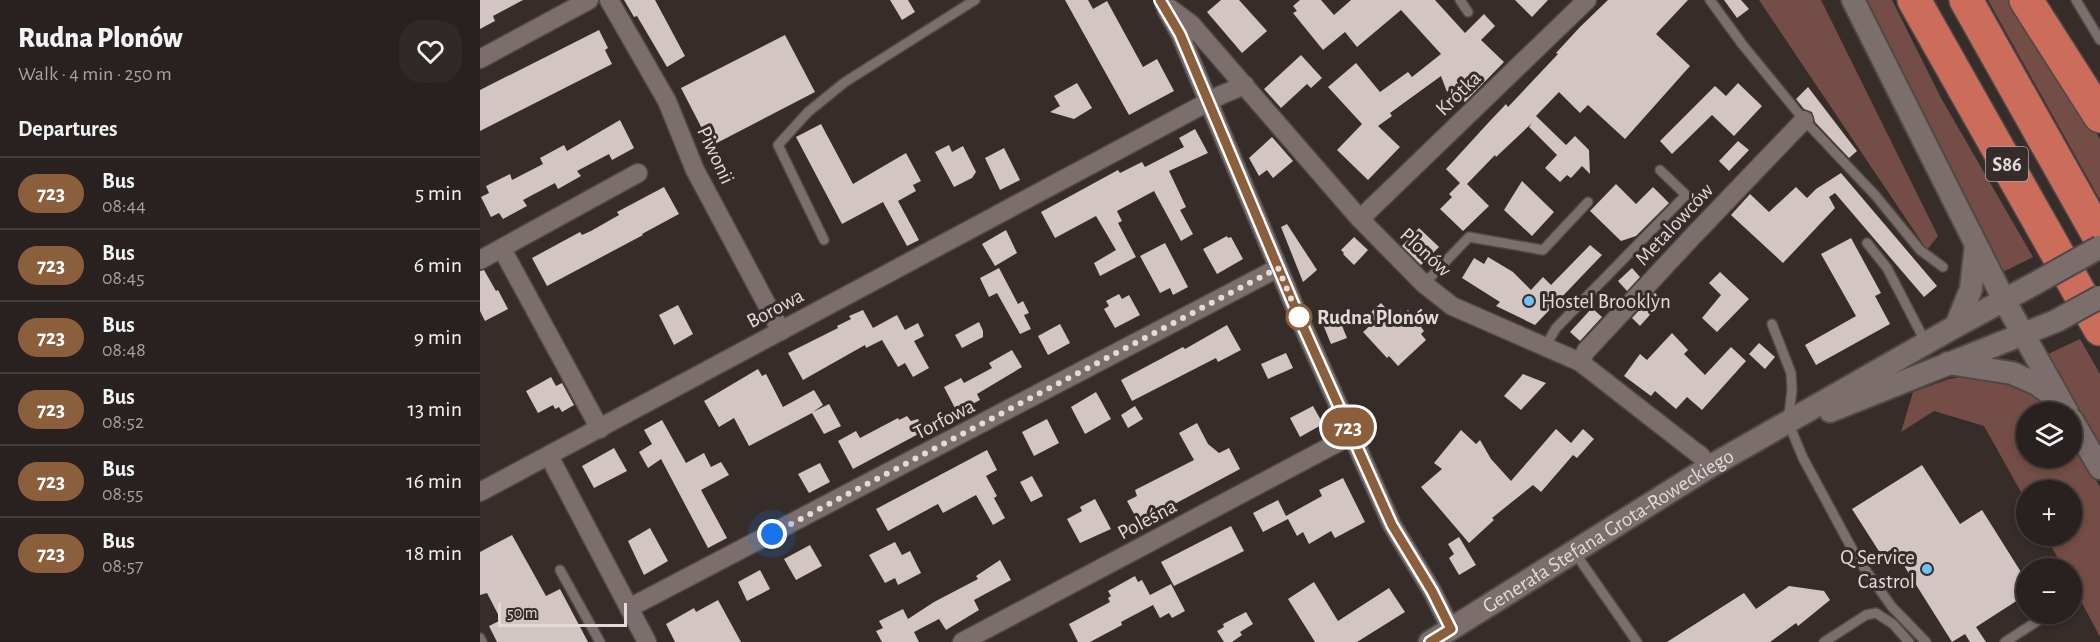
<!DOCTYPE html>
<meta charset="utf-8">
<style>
:root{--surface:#28211f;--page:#302928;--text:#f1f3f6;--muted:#a5a3a4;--line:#443e3d}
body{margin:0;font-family:"Alegreya Sans",sans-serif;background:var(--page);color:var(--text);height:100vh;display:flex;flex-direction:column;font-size:22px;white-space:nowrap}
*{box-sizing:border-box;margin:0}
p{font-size:20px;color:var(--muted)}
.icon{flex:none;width:33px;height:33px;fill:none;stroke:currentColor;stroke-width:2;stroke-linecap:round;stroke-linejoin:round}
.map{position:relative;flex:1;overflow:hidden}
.panel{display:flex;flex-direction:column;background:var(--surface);width:480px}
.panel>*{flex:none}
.badge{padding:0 12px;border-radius:20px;font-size:21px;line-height:39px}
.controls{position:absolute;left:1536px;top:402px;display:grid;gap:12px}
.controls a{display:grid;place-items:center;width:66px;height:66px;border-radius:50%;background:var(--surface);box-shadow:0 3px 9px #0003,0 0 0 2px var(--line);font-size:30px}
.scale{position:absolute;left:18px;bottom:15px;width:129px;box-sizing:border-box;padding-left:6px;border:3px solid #e2dbd9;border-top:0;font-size:16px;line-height:21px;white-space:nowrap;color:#e2dbd9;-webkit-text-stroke:4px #362c29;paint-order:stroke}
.you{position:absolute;width:30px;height:30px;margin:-15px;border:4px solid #fff;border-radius:50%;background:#1a73e8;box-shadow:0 0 0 9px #1a73e833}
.map>.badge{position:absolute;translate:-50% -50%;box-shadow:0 0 0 3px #fff}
h2{padding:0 18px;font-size:22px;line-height:54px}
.round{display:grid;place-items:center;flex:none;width:63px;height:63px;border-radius:24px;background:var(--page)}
.summary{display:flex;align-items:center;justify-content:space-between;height:102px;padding:0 18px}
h1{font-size:28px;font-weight:800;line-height:45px}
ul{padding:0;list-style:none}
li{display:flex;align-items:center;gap:18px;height:72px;padding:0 18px;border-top:2px solid var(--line)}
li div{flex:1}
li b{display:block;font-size:22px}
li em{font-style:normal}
li .badge{min-width:66px;font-weight:700;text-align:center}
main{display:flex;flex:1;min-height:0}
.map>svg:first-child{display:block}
.green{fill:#734d46}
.building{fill:#d3c5c2}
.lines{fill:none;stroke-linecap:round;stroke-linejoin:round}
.service-casing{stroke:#504846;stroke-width:12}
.minor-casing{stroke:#504846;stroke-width:21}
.tertiary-casing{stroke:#504846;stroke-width:26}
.motorway-casing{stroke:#504846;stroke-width:36}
.service{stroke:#7b6e6c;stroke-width:9}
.minor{stroke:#7b6e6c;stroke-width:18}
.tertiary{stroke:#7b6e6c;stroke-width:22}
.motorway{stroke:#cc6c5a;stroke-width:33}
.tertiary-bridge-casing{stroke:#504846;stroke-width:26;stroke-linecap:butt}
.tertiary-bridge{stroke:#7b6e6c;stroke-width:22}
.line-casing{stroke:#fff;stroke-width:14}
.line{stroke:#8b5e3c;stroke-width:9}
.walk{stroke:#e2dbd9;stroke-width:6;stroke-dasharray:0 10.8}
.poi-dot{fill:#71c1f5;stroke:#362c29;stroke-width:2}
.stop-dot{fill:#fff;stroke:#8b5e3c;stroke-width:3}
.labels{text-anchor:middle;stroke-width:6;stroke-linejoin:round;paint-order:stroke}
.shield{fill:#362c29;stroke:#aea6a4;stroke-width:1.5}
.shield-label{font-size:20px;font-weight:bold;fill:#e2dbd9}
.street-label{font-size:21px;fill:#e2dbd9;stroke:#362c29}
.poi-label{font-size:21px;fill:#e2dbd9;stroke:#362c29;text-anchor:start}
.stop-label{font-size:21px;font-weight:bold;fill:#e2dbd9;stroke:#362c29;text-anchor:start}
</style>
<main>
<section class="panel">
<div class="summary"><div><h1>Rudna Plonów</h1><p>Walk · 4 min · 250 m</p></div><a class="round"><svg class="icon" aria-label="heart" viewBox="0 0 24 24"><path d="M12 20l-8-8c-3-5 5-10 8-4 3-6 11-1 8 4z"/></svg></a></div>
<h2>Departures</h2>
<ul>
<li><span class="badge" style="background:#8b5e3c;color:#fff">723</span><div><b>Bus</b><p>08:44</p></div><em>5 min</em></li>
<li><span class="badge" style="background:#8b5e3c;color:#fff">723</span><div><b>Bus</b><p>08:45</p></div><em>6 min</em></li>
<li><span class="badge" style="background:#8b5e3c;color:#fff">723</span><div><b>Bus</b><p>08:48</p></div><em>9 min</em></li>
<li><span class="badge" style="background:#8b5e3c;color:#fff">723</span><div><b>Bus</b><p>08:52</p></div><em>13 min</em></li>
<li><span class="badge" style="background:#8b5e3c;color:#fff">723</span><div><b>Bus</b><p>08:55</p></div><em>16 min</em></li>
<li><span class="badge" style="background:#8b5e3c;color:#fff">723</span><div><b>Bus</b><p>08:57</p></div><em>18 min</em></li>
</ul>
</section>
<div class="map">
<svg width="1620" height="642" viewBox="0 0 1620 642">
<rect width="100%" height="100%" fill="#362c29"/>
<!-- green -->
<g class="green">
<path d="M1279 0H1341L1458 236 1447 250Z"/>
<path d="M1384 0H1412L1461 98 1553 257 1521 273Z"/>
<path d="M1508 0H1531L1620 139V200Z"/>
<path d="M1600 339 1620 374V444L1566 355Z"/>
<path d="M1487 376 1539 384 1570 403 1576 412H1546V458H1592V439L1620 487V637L1592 584V568H1583L1566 536H1592V490H1546V501L1504 426 1454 411 1421 432 1433 392 1469 379Z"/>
</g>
<!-- building -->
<g class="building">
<path d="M0 0H43L13 16 15 21 0 29Z"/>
<path d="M144 0H175L205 56 187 67 157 16 154 17Z"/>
<path d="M410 0H428L435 12 422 20Z"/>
<path d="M585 0H608L613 9 627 1 663 67 677 59 694 91 649 115Z"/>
<path d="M741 0H759L787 31 762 53 727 12Z"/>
<path d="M820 0H841L854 15 871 0H955L985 33 1004 14 1015 26 1001 40 1024 62 985 102 971 88 967 92 961 76 910 113 912 116 898 126 920 147 888 180 857 150 882 124 848 87 876 63 900 92 928 72 932 77 961 54 921 10 877 47 865 32 843 50 813 13 817 11 813 6Z"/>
<path d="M1035 0H1068L1052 17Z"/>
<path d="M1128 0H1208L1176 34 1210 66 1145 139 1108 105 1100 113 1079 92 1056 116 1086 145 1095 136 1109 150 1110 174 1102 166 1091 178 1087 175 1080 182 1065 168 1077 155 1049 127 1052 123 1016 157 1015 155 987 184 1009 206 983 231 960 209 972 197 969 194 980 183 966 169 1009 122 1026 104 1028 107 1078 54 1076 53 1100 27Z"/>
<path d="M1244 0H1261L1269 9 1257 18Z"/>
<path d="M119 30 128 48 125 50 132 64 0 131V90Z"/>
<path d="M305 35 335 92 231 146 201 88Z"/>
<path d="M821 55 842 78 831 88 827 84 801 108 784 89Z"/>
<path d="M597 83 612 108 594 119 570 112 580 106 574 96Z"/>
<path d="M1258 83 1282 106 1254 136 1232 115 1192 154 1180 141 1235 86 1246 96Z"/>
<path d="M1328 87 1377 151 1369 158 1335 122 1332 112 1324 109 1316 99Z"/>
<path d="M140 120 154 148 132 160 129 154 97 171 101 176 78 189 75 183 43 200 47 206 23 219 19 213 11 217 1 197 9 193 6 186 30 174 32 180 63 164 60 158 84 145 87 151Z"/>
<path d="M341 124 373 184 426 153 441 181 433 185 436 191 418 201 439 240 427 246 403 202 362 224 316 137Z"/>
<path d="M715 129 728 153 689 171 706 207 700 210 713 234 701 241 674 191 637 211 642 221 638 223 656 257 620 276 614 263 636 250 616 216 575 238 561 212 638 170 640 173 662 162 665 167 704 147 699 138Z"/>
<path d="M792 137 813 161 793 178 787 170 779 176 769 158Z"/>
<path d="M1258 141 1269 150 1249 171 1239 161Z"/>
<path d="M469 145 472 152 483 146 496 172 492 178 474 187 455 152Z"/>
<path d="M524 148 540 180 520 190 505 158Z"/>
<path d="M1361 173 1457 286 1444 297 1355 193 1349 197 1355 208 1303 263 1251 215 1270 194 1289 212 1316 187 1327 198 1336 189Z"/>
<path d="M1042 181 1074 212 1052 236 1024 210Z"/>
<path d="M1136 184 1156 204 1173 187 1189 203 1156 236 1141 241 1110 211Z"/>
<path d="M184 187 199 214 162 234 163 235 67 286 52 258 100 232 102 235 111 231 139 215 137 212Z"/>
<path d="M807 224 837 270 823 282 801 227Z"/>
<path d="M939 228 959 247 941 265 922 246Z"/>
<path d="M526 230 537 253 515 266 502 244Z"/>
<path d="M747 236 748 238 751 237 763 259 737 274 723 249Z"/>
<path d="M874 237 888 250 874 265 863 254 864 253 861 250Z"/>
<path d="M1371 238 1401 293 1395 296 1410 324 1336 365 1325 345 1376 316 1341 254Z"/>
<path d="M685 243 708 287 693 295 690 288 680 293 660 256Z"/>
<path d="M1110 245 1122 255 1055 325 1016 306 1020 302 982 278 994 258 1004 264 1008 257 1033 272 1051 290 1063 277 1071 285Z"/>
<path d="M519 268 538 304 543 301 549 313 544 315 551 329 540 334 517 293 509 297 500 278Z"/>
<path d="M1152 268 1160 277 1147 291 1138 281Z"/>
<path d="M4 270 16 291 18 290 28 309 5 321 0 311V271Z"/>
<path d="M1240 272 1269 299 1237 332 1222 318 1241 295 1229 283Z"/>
<path d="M1175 293 1182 301 1160 326 1152 318Z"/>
<path d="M639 294 642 299 649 295 660 315 635 328 624 309 629 306 626 301Z"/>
<path d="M901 303 914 317 920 311 923 314 928 310 943 325 941 327 944 331 941 334 946 340 918 366 909 356 907 358 883 332 894 322 888 315Z"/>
<path d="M198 305 213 334 194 345 179 315Z"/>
<path d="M1112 308 1122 317 1100 341 1090 332Z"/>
<path d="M383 310 393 328 417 315 425 330 438 323 444 336 434 341 449 368 433 377 425 363 418 367 402 340 386 348 385 345 323 380 308 353 358 328 357 326 371 319 369 316Z"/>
<path d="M856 311 867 338 851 344 840 317Z"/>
<path d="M499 322 503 331V337L482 348 475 335Z"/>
<path d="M580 324 590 343 568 355 558 336Z"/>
<path d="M747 325 761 350 738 362 736 358 652 401 641 380 703 347 705 349Z"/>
<path d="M1192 333 1208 350 1204 354 1225 375 1251 347 1266 361 1222 410 1207 397 1196 409 1175 391 1171 396 1144 376 1160 354 1167 360Z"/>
<path d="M1279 343 1295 357 1285 369 1269 354Z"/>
<path d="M532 350 542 367 497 394 500 400 477 412 464 387 481 378 484 383 512 368 509 363Z"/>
<path d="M806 353 813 368 788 379 781 364Z"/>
<path d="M278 369 282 376 286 374 303 407 334 390 343 405 333 412 349 404 361 426 344 434 332 413 269 446 254 418 239 427 224 401Z"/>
<path d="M1043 374 1066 383 1041 410 1024 396Z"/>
<path d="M71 377 76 386 82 383 94 405 82 412 79 407 75 409 73 405 58 413 46 391Z"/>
<path d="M616 392 631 419 605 434 591 407Z"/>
<path d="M655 406 663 419 648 428 641 415Z"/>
<path d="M833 406 843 424 820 437 810 418Z"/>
<path d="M427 416 431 421 438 419 444 431 373 469 358 441 376 431 380 438 418 418 419 420Z"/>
<path d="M567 419 579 443 554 456 542 432Z"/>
<path d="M182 420 206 463 224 453 231 467 241 462 249 475 221 490 247 538 228 548 181 459 168 468 159 452 172 444 164 430Z"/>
<path d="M717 423 728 444 739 453 749 448 760 469 659 523 647 501 657 496 655 490 714 460 699 433Z"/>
<path d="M1076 429 1091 443 1103 429 1114 439 1097 458 1093 455 1061 492 1053 485 1012 518 1014 520 989 543 941 487 962 469 954 463 981 430 996 444 1000 440 1011 459 1031 481Z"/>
<path d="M134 448 147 471 114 488 102 466Z"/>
<path d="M507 450 517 470 506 476 517 496 514 498 525 518 513 525 496 495 463 513 458 504 408 531 396 509Z"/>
<path d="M340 463 350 482 329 493 318 474Z"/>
<path d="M1442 465 1480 524 1502 510 1546 580V614L1538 600 1496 627 1506 642H1490L1485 634 1472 642 1413 548 1402 556 1372 509Z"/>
<path d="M552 476 563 496 551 502 540 482Z"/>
<path d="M863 478 885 522 855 538 851 531 829 544 823 532 817 536 808 519 783 532 773 513 798 500 806 516 842 496 839 490Z"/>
<path d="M615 499 631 529 600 543 587 519 602 511 600 507Z"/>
<path d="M751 526 764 551 694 586 681 562Z"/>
<path d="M170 528 188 561 164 575 148 541Z"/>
<path d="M32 535 66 596 80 589 108 642H17L9 626 21 620 7 593 0 595V552Z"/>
<path d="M979 537 996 565 979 575 969 558 974 554 968 544Z"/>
<path d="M415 542 422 555 430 551 441 573 418 585 415 578 405 583 389 555Z"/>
<path d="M330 545 342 566 316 580 304 559Z"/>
<path d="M520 560 531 580 494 600 499 610 466 630 459 619 434 632 439 642H402L396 631 403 628 399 621 423 609 428 619 454 602 498 579 496 576Z"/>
<path d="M280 570 290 589 267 601 258 582Z"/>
<path d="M655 576 658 582 662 580 670 595 691 584 705 611 692 618 689 613 680 618 673 605 641 622 642 625 610 642H598L589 624 630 602 628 598 631 596 628 591Z"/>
<path d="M834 582 858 621 909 588 925 612 877 642H835L808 599Z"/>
<path d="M1309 586 1344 591 1350 600 1318 626 1316 623 1290 642H1187L1264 593 1276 609Z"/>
<path d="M238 600 261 642H195L186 624 214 608 216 612Z"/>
<path d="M766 612 773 624 760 632 762 635 752 642H744L737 631 744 627 743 624Z"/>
</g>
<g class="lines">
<!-- service casing -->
<g class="service-casing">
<g id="service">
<path d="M980 0 988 12"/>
<path d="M1230 0 1262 44 1324 120 1395 195 1440 250 1463 267"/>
<path d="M1596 0 1620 40"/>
<path d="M344 240 298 145 328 112 365 82 495 0"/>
<path d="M1387 243 1407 268 1446 343"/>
<path d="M944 284 989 237 1063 250 1108 202"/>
<path d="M1292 324 1311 373 1312 390 1308 422 1323 458 1377 558 1412 607 1446 642"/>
<path d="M1065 347 1076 328 1206 195 1180 170"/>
<path d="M1095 553 1157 642"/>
<path d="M80 570 120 642"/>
<path d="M0 638 2 642"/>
<path d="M1344 642 1386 615 1396 613 1413 624 1429 642"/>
<path d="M1525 642 1559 620"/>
</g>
</g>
<!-- minor casing -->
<g class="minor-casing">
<g id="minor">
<path d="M129 0 187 101 215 170 301 331"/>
<path d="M684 4 711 24 880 219 944 284 972 306 1100 362 1213 450 1221 456 1229 467"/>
<path d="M686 9 700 34 821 322 912 525 952 591 971 629"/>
<path d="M0 59 109 0"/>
<path d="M880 219 1107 0"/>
<path d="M22 249 120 429"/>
<path d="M0 260 158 173"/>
<path d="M1100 362 1106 351 1213 236 1324 120"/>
<path d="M69 456 167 642"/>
<path d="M0 492 629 155 741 95 765 85"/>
<path d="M149 608 798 268"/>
<path d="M482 642 872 435"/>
</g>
</g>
<!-- tertiary casing -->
<g class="tertiary-casing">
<g id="tertiary">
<path d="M1373 0 1524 300 1587 412"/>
<path d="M1476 326 1491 289 1496 244"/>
<path d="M1468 363 1532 373 1557 384 1576 398"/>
<path d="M1350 411 1576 321"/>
<path d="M1592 420 1620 468"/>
<path id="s1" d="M950 642 1229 467 1476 326 1554 284"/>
</g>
</g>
<!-- motorway casing -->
<g class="motorway-casing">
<g id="motorway">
<path d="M1434 0 1620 329"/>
<path d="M1486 0 1620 238"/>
<path d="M1546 0 1620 116"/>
</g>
</g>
<!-- service -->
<use href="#service" class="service"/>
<!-- minor -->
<use href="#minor" class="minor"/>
<!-- tertiary -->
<use href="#tertiary" class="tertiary"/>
<!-- motorway -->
<use href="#motorway" class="motorway"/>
<!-- tertiary-bridge casing -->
<g class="tertiary-bridge-casing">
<g id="tertiary-bridge">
<path d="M1554 284 1620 247"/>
<path d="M1576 321 1620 297"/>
</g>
</g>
<!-- tertiary-bridge -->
<use href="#tertiary-bridge" class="tertiary-bridge"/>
</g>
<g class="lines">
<!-- line casing -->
<g class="line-casing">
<path id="line" d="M680 0 700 34 821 322 912 525 952 591 971 629 950 642"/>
</g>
<!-- line -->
<use href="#line" class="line"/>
<!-- walk -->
<path class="walk" d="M292 534 798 268 821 322 819 317"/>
</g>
<!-- markers -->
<g class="poi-dot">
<circle cx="1049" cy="301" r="6"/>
<circle cx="1447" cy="569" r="6"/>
</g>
<circle class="stop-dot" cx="819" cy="317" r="12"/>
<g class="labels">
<!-- shield labels -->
<rect class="shield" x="1506" y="147" width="42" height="34" rx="4.5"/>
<g class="shield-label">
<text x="1527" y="171">S86</text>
</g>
<!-- street labels -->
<g class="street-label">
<text transform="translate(978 93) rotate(-44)" y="7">Krótka</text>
<text transform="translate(236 155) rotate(65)" y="7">Piwonii</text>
<text transform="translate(1194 224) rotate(-47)" y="7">Metalowców</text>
<text transform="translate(946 252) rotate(43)" y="7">Plonów</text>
<text transform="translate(295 308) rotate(-28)" y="7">Borowa</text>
<text transform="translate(464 419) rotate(-27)" y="7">Torfowa</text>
<text transform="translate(667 519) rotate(-28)" y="7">Poleśna</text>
<text dy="7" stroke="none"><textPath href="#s1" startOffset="210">Generała Stefana Grota-Roweckiego</textPath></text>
</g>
<!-- poi labels -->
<g class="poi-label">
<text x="1061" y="308">Hostel Brooklyn</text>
<text x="1435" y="564" text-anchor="end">Q Service<tspan x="1435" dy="24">Castrol</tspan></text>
</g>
<!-- stop labels -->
<g class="stop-label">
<text x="837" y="324">Rudna Plonów</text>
</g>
</g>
</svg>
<div class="controls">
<a><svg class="icon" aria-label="layers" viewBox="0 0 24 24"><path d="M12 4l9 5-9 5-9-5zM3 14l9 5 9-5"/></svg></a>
<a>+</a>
<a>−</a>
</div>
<div class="scale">50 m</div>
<div class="you" style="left:292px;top:534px"></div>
<b class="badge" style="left:868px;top:427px;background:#8b5e3c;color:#fff">723</b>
</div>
</main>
